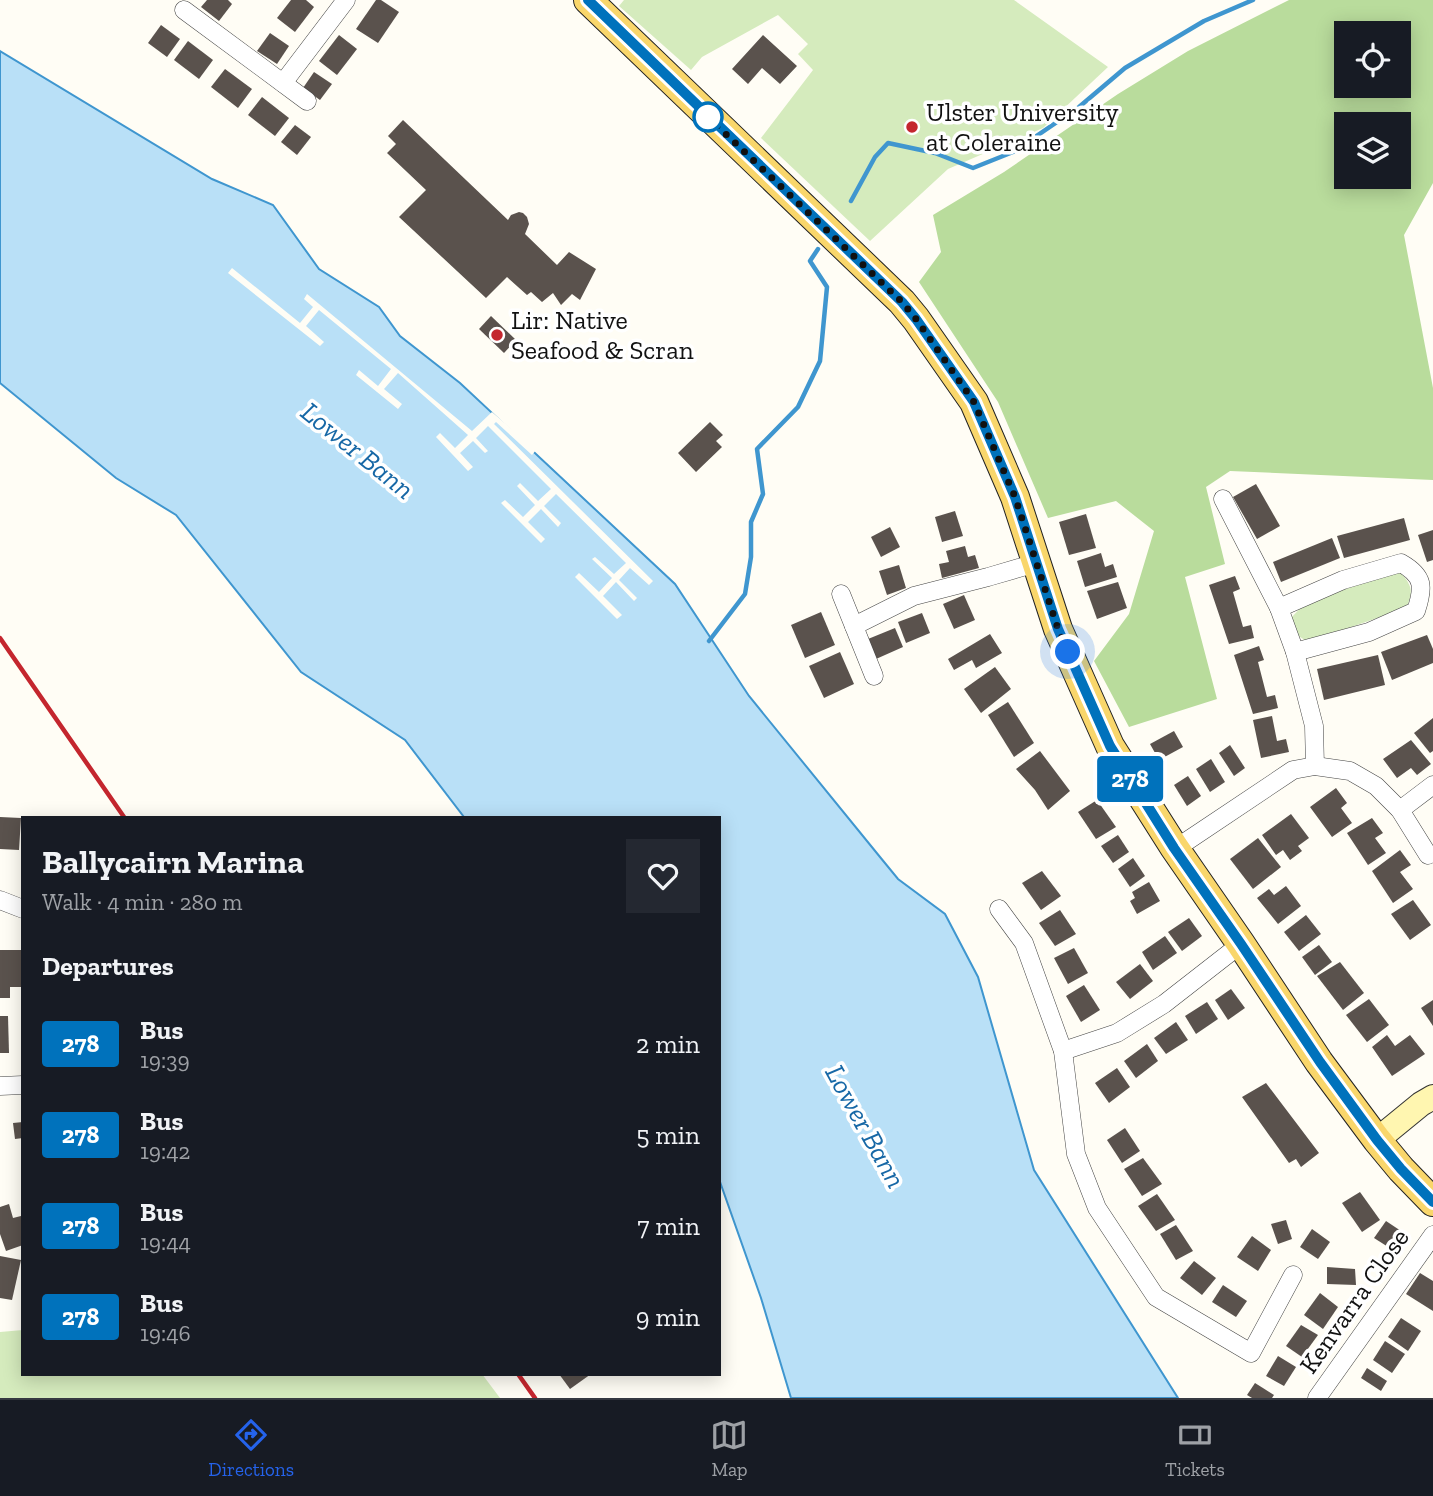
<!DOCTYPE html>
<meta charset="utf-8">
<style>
:root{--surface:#171b24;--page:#242831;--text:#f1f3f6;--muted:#9ea1a6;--line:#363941;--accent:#2563eb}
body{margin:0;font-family:"Zilla Slab",serif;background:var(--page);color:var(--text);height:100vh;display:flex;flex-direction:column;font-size:26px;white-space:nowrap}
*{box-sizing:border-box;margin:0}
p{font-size:23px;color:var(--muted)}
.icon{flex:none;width:38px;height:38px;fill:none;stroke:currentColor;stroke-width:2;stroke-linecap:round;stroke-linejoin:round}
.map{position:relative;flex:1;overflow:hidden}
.drawer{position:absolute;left:21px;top:816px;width:700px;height:560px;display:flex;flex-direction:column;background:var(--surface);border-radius:0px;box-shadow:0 4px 18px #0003}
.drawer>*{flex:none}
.badge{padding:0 14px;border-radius:5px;font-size:24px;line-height:46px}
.tools{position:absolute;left:1334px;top:21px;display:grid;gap:14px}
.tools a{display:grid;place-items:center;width:77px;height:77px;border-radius:0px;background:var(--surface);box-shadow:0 4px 18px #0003;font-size:35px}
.you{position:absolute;width:35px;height:35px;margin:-18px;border:5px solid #fff;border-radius:50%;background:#1a73e8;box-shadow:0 0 0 10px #1a73e833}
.map>.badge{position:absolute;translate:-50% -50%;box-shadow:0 0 0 4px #fff}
h2{padding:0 21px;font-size:26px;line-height:63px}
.round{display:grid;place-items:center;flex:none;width:74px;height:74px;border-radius:0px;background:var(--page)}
.summary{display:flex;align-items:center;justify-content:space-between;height:119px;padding:0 21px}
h1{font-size:33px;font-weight:700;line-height:52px}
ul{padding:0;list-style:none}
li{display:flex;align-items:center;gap:21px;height:91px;padding:0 21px}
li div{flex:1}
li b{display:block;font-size:26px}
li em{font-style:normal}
li .badge{min-width:77px;font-weight:700;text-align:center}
.tab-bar{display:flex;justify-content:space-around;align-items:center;height:98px;border-top:2px solid var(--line);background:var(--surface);font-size:19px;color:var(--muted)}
.tab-bar a{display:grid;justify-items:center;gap:4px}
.tab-bar .current{color:var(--accent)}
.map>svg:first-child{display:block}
.green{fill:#d5ebbd}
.forest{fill:#b9dc9c;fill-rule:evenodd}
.water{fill:#b9e0f7;stroke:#3f96cf;stroke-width:2}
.pier{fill:#fffdf5}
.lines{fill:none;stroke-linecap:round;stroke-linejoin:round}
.stream{stroke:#3f96cf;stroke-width:4.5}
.building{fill:#5a524d}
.street-casing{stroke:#444;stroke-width:19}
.secondary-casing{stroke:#333;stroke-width:26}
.primary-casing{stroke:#222;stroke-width:30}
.street{stroke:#fff;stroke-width:18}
.secondary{stroke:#fff6b0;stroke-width:24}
.primary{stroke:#f9d66b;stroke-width:28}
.rail{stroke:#c4262e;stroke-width:4.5}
.line-casing{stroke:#fff;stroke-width:16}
.line{stroke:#0072bc;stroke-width:10}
.walk{stroke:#111;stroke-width:7;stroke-dasharray:0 12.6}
.stop-dot{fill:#fff;stroke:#0072bc;stroke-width:3.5}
.poi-dot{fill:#c4262e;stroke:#fff;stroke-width:2.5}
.labels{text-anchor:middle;stroke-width:7;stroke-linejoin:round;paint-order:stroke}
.poi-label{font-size:26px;fill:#111;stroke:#fff;text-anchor:start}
.street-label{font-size:26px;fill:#111;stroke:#fff}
.water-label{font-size:28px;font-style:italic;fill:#1768a6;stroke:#fff}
</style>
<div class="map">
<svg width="1433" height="1398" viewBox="0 0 1433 1398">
<rect width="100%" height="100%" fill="#fffdf5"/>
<!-- green -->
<g class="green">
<path d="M624 0H1014L1108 67 1043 128 948 169 870 241 761 138 813 70 798 54 808 44 778 15 702 57 691 70 619 6Z"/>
<path d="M1400 572C1412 585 1414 592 1406 608L1308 642 1292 632 1290 619 1307 601Z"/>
<path d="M23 1330V1374H482L500 1398H0V1332Z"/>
</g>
<!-- forest -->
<path class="forest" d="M1289 0H1433V183L1404 235 1433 388V480L1230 471 1206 487 1225 564 1185 577 1217 699 1129 727 1094 661 1129 614 1154 531 1116 501 1048 518 998 402 919 282 941 252 933 215 1004 172 1118 94 1188 51ZM1346 33H1398V86H1346ZM1346 124H1398V177H1346Z"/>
<!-- water -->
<path class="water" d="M0 51 212 179 273 205 319 269 379 307 400 336 460 383 675 584 749 696 880 857 898 879 945 914 978 977 1034 1170 1178 1398H791L761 1298 719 1179V817H464L405 740 301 672 176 515 116 478 0 383Z"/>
<!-- pier -->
<path class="pier" d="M232 268 300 323 313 307 304 299 307 294 472 431 492 412 536 450 532 455 496 422 494 424 653 581 649 585 630 568 619 580 637 598 634 601 616 582 603 596 622 615 617 619 575 577 579 573 599 592 612 578 592 559 595 557 614 574 626 563 556 494 544 506 561 523 558 527 541 509 528 522 545 539 541 543 501 503 505 500 523 517 535 505 517 486 520 483 538 501 551 489 488 426 476 438 488 451 485 453 473 441 460 453 473 467 468 471 436 437 440 433 455 448 468 435 398 373 384 389 402 404 398 409 356 375 359 370 378 386 391 369 319 310 306 326 324 342 320 346 228 273Z"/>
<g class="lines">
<!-- stream -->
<g class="stream">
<path d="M851 201 875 157 888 143 935 153 973 168 1013 152 1079 107 1125 68 1204 21 1253 0"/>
<path d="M709 641 745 594 751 557V522L763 494 757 449 798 407 820 361 827 287 810 261 818 249"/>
</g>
</g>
<!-- building -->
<g class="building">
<path d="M207 0H228L232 4 219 21 201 7Z"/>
<path d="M291 0H306L314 7 295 32 277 18Z"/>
<path d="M376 0H381L399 12 378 43 356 29Z"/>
<path d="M161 25 180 39 167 57 148 43Z"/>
<path d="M270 33 289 46 277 64 257 51Z"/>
<path d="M339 35 357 49 337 75 319 61Z"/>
<path d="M763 35 797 66 780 84 762 68 748 84 732 69Z"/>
<path d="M188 41 213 60 199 79 174 60Z"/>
<path d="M225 69 252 89 238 108 211 87Z"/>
<path d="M314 72 332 84 320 100 303 88Z"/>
<path d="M262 97 289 118 275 136 248 115Z"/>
<path d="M403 120 508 220 511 215 519 212 523 213 527 217 529 224 525 234 557 265 569 252 596 269 580 300 572 294 561 305 553 293 542 302 531 292 527 295 507 277 486 298 399 217 426 190 387 153 396 144 388 136Z"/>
<path d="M295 125 311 137 297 155 281 142Z"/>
<path d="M491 316 516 340 504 353 479 329Z"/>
<path d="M710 422 723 435 716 441 722 447 696 472 678 453Z"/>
<path d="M1256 484 1280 526 1257 539 1233 497Z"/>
<path d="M955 511 963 536 942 542 935 517Z"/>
<path d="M1086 514 1096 548 1069 555 1059 522Z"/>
<path d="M1404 518 1410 540 1344 558 1337 536Z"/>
<path d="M890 527 900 547 881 557 871 537Z"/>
<path d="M1433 530V560L1427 562 1418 535Z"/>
<path d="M1332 538 1340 558 1281 582 1273 562Z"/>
<path d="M965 546 968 557 975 555 979 568 942 578 939 564 949 562 946 551Z"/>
<path d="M1101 553 1105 567 1113 564 1117 577 1085 587 1077 561Z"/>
<path d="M899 565 906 588 887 595 879 571Z"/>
<path d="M1235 576 1240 589 1233 592 1243 627 1251 625 1254 638 1229 644 1209 585Z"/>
<path d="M1118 582 1127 608 1097 619 1087 591Z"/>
<path d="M964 595 975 620 954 629 943 604Z"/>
<path d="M821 612 835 645 805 658 791 625Z"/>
<path d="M922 613 930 633 906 643 898 622Z"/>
<path d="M895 628 903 647 876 659 868 639Z"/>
<path d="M990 634 1002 653 976 668 972 660 954 670 948 659Z"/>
<path d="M1427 635 1433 649V663L1392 680 1381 652Z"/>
<path d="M1259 646 1264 660 1258 662 1267 697 1275 695 1278 708 1253 714 1234 655Z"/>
<path d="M840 652 854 684 824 698 809 666Z"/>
<path d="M1378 655 1385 685 1324 700 1317 669Z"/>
<path d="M995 667 1011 689 981 713 964 689Z"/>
<path d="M1008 702 1034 743 1014 757 988 715Z"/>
<path d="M1272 716 1277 741 1286 739 1289 752 1261 758 1253 720Z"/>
<path d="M1433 718V751L1430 753 1414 733Z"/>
<path d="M1174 731 1183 747 1159 760 1150 744Z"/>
<path d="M1411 740 1431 764 1417 775 1411 768 1397 778 1383 759Z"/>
<path d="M1230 745 1245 768 1234 776 1219 753Z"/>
<path d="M1040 751 1070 791 1048 810 1035 790 1016 769Z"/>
<path d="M1211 759 1225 782 1210 792 1196 769Z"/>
<path d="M1188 776 1201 796 1187 806 1174 785Z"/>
<path d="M1336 788 1347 803 1341 808 1352 823 1332 837 1310 807Z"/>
<path d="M1097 800 1116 827 1096 839 1078 812Z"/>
<path d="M1291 814 1309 838 1298 846 1302 851 1290 860 1283 850 1276 855 1262 835Z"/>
<path d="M0 817 21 818 19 850 0 849Z"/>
<path d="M1372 818 1383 833 1375 838 1386 853 1368 865 1347 833Z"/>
<path d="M1118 835 1129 852 1113 863 1101 846Z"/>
<path d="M1258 838 1281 867 1253 889 1230 859Z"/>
<path d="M1400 850 1411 865 1400 872 1413 889 1393 903 1372 871Z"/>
<path d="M1133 858 1145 876 1130 887 1118 869Z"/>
<path d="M1042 871 1061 896 1041 910 1022 883Z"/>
<path d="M1149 882 1160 901 1137 914 1130 901 1135 898 1132 892Z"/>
<path d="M1286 886 1301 906 1278 924 1257 898 1269 889 1274 895Z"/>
<path d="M1413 900 1431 925 1410 940 1391 914Z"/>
<path d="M1060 910 1076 934 1055 946 1039 923Z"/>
<path d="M1306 915 1321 934 1299 951 1284 932Z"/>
<path d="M1189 918 1202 936 1182 951 1168 932Z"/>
<path d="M1165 936 1177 953 1153 970 1142 952Z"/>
<path d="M1319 945 1332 962 1315 975 1302 957Z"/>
<path d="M1074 948 1088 973 1068 984 1054 958Z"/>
<path d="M0 950H23V987H10V998H0Z"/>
<path d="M1340 962 1364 993 1343 1010 1317 976Z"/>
<path d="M1140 964 1153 981 1130 999 1116 982Z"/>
<path d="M1084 985 1100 1010 1081 1022 1066 996Z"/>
<path d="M1231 989 1245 1008 1228 1020 1215 1000Z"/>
<path d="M1369 999 1389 1025 1367 1042 1346 1015Z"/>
<path d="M1433 1000V1026L1421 1008Z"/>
<path d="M1207 1002 1218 1019 1196 1034 1185 1016Z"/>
<path d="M0 1016H8L9 1053H0Z"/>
<path d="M1176 1022 1188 1040 1166 1054 1154 1038Z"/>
<path d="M1387 1035 1395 1046 1410 1035 1425 1054 1392 1076 1372 1047Z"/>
<path d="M1147 1044 1158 1061 1136 1078 1124 1061Z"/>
<path d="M1117 1068 1130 1087 1109 1103 1095 1083Z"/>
<path d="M1266 1083 1319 1153 1301 1167 1296 1159 1289 1163 1242 1097Z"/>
<path d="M23 1122V1138L15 1139 13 1123Z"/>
<path d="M1125 1128 1140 1151 1122 1163 1107 1140Z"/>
<path d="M1143 1158 1162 1184 1142 1196 1124 1169Z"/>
<path d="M1360 1192 1380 1220 1362 1232 1342 1203Z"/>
<path d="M1157 1194 1175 1220 1156 1231 1138 1206Z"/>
<path d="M9 1204 13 1218 21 1216 23 1222V1245L6 1251 0 1234V1207Z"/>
<path d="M1286 1220 1292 1239 1278 1244 1271 1224Z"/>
<path d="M1386 1221 1407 1235 1396 1252 1374 1238Z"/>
<path d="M1176 1225 1193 1251 1176 1260 1160 1234Z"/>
<path d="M1312 1229 1330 1242 1318 1259 1300 1247Z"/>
<path d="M1252 1236 1271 1250 1258 1271 1237 1257Z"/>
<path d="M0 1256 21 1260 12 1300 0 1298Z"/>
<path d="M1194 1261 1216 1278 1202 1295 1180 1278Z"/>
<path d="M1327 1267 1355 1269 1356 1285 1327 1284Z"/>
<path d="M1420 1273 1433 1281V1311L1406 1294Z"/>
<path d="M1223 1285 1247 1301 1236 1317 1212 1302Z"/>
<path d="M1320 1293 1338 1307 1323 1329 1304 1315Z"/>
<path d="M1401 1318 1421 1331 1408 1351 1388 1337Z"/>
<path d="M1301 1325 1318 1335 1302 1357 1286 1346Z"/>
<path d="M1385 1341 1405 1354 1392 1373 1373 1360Z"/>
<path d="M1278 1356 1296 1367 1284 1386 1266 1376Z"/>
<path d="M1367 1368 1387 1381 1381 1391 1361 1378Z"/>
<path d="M559 1374H591L570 1389Z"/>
<path d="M1255 1383 1274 1395 1272 1398H1252L1247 1395Z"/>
</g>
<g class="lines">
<!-- street casing -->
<g class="street-casing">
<g id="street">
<path d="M184 10 307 101"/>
<path d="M283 83 346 0"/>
<path d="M1223 499 1279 608 1295 652 1314 726 1315 766"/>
<path d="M841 594 874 676"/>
<path d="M1279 608 1343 580 1401 563C1424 576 1424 587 1416 611L1369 632 1295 652"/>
<path d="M854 626 914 596 988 577 1036 563"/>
<path d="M1400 810 1433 785"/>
<path d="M1174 847 1184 843 1293 770 1315 766 1350 771 1376 786 1400 810 1428 855"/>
<path d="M0 900 23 909"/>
<path d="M999 909 1024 943 1063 1051 1076 1154 1097 1208 1156 1297 1251 1353 1293 1275"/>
<path d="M1063 1051 1117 1033 1164 1004 1241 944"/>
<path d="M0 1086 23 1085"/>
<path d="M1317 1398 1433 1235"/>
</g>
</g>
<!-- secondary casing -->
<g class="secondary-casing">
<path id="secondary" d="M1377 1140 1421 1104 1433 1097"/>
</g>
<!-- primary casing -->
<g class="primary-casing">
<path id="primary" d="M588 0 902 302 916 319 974 402 1015 497 1058 629 1110 746 1174 847 1241 944 1319 1062 1377 1140 1401 1169 1433 1202"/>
</g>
<!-- street -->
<use href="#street" class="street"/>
<!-- secondary -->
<use href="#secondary" class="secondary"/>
<!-- primary -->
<use href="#primary" class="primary"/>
<!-- rail -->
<g class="rail">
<path d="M0 638 124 817"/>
<path d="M518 1374 535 1398"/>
</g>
</g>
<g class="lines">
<!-- line casing -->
<g class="line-casing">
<path id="line" d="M588 0 902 302 916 319 974 402 1015 497 1058 629 1110 746 1174 848 1241 944 1320 1062 1377 1140 1401 1169 1433 1202"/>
</g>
<!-- line -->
<use href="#line" class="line"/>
<!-- walk -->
<path class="walk" d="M708 117 902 302 916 319 974 402 1015 497 1058 629 1068 652"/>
</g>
<!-- markers -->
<circle class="stop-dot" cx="708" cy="117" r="14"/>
<g class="poi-dot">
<circle cx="912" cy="127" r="7"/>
<circle cx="497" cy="335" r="7"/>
</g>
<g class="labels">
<!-- poi labels -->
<g class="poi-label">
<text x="926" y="121">Ulster University<tspan x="926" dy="30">at Coleraine</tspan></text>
<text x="511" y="329">Lir: Native<tspan x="511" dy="30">Seafood &amp; Scran</tspan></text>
</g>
<!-- street labels -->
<g class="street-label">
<text transform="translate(1354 1301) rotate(-55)" y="9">Kenvarra Close</text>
</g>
<!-- water labels -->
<g class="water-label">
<text transform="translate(358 450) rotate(39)" y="10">Lower Bann</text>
<text transform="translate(866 1126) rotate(61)" y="10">Lower Bann</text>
</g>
</g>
</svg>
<div class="tools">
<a><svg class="icon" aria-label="locate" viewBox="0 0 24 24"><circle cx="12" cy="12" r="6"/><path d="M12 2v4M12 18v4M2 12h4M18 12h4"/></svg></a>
<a><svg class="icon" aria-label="layers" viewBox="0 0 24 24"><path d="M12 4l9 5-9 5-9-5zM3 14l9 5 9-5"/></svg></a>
</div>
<div class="you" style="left:1068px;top:652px"></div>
<b class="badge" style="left:1130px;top:779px;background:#0072bc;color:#fff">278</b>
<section class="drawer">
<div class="summary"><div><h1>Ballycairn Marina</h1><p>Walk · 4 min · 280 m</p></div><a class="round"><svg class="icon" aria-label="heart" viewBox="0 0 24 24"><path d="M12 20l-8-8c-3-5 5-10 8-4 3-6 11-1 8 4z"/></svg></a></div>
<h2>Departures</h2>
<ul>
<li><span class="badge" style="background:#0072bc;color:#fff">278</span><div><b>Bus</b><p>19:39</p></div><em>2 min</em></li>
<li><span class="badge" style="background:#0072bc;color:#fff">278</span><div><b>Bus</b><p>19:42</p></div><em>5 min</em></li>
<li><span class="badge" style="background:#0072bc;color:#fff">278</span><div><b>Bus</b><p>19:44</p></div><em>7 min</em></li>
<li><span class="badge" style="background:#0072bc;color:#fff">278</span><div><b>Bus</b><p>19:46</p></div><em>9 min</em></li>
</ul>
</section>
</div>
<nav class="tab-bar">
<a class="current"><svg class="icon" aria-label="directions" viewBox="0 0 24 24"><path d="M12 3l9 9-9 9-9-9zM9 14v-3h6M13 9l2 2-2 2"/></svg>Directions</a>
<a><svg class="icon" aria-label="map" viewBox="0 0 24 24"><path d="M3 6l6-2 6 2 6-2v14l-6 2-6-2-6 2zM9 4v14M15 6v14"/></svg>Map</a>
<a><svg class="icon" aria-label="tickets" viewBox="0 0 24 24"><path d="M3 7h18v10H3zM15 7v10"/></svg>Tickets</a>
</nav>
